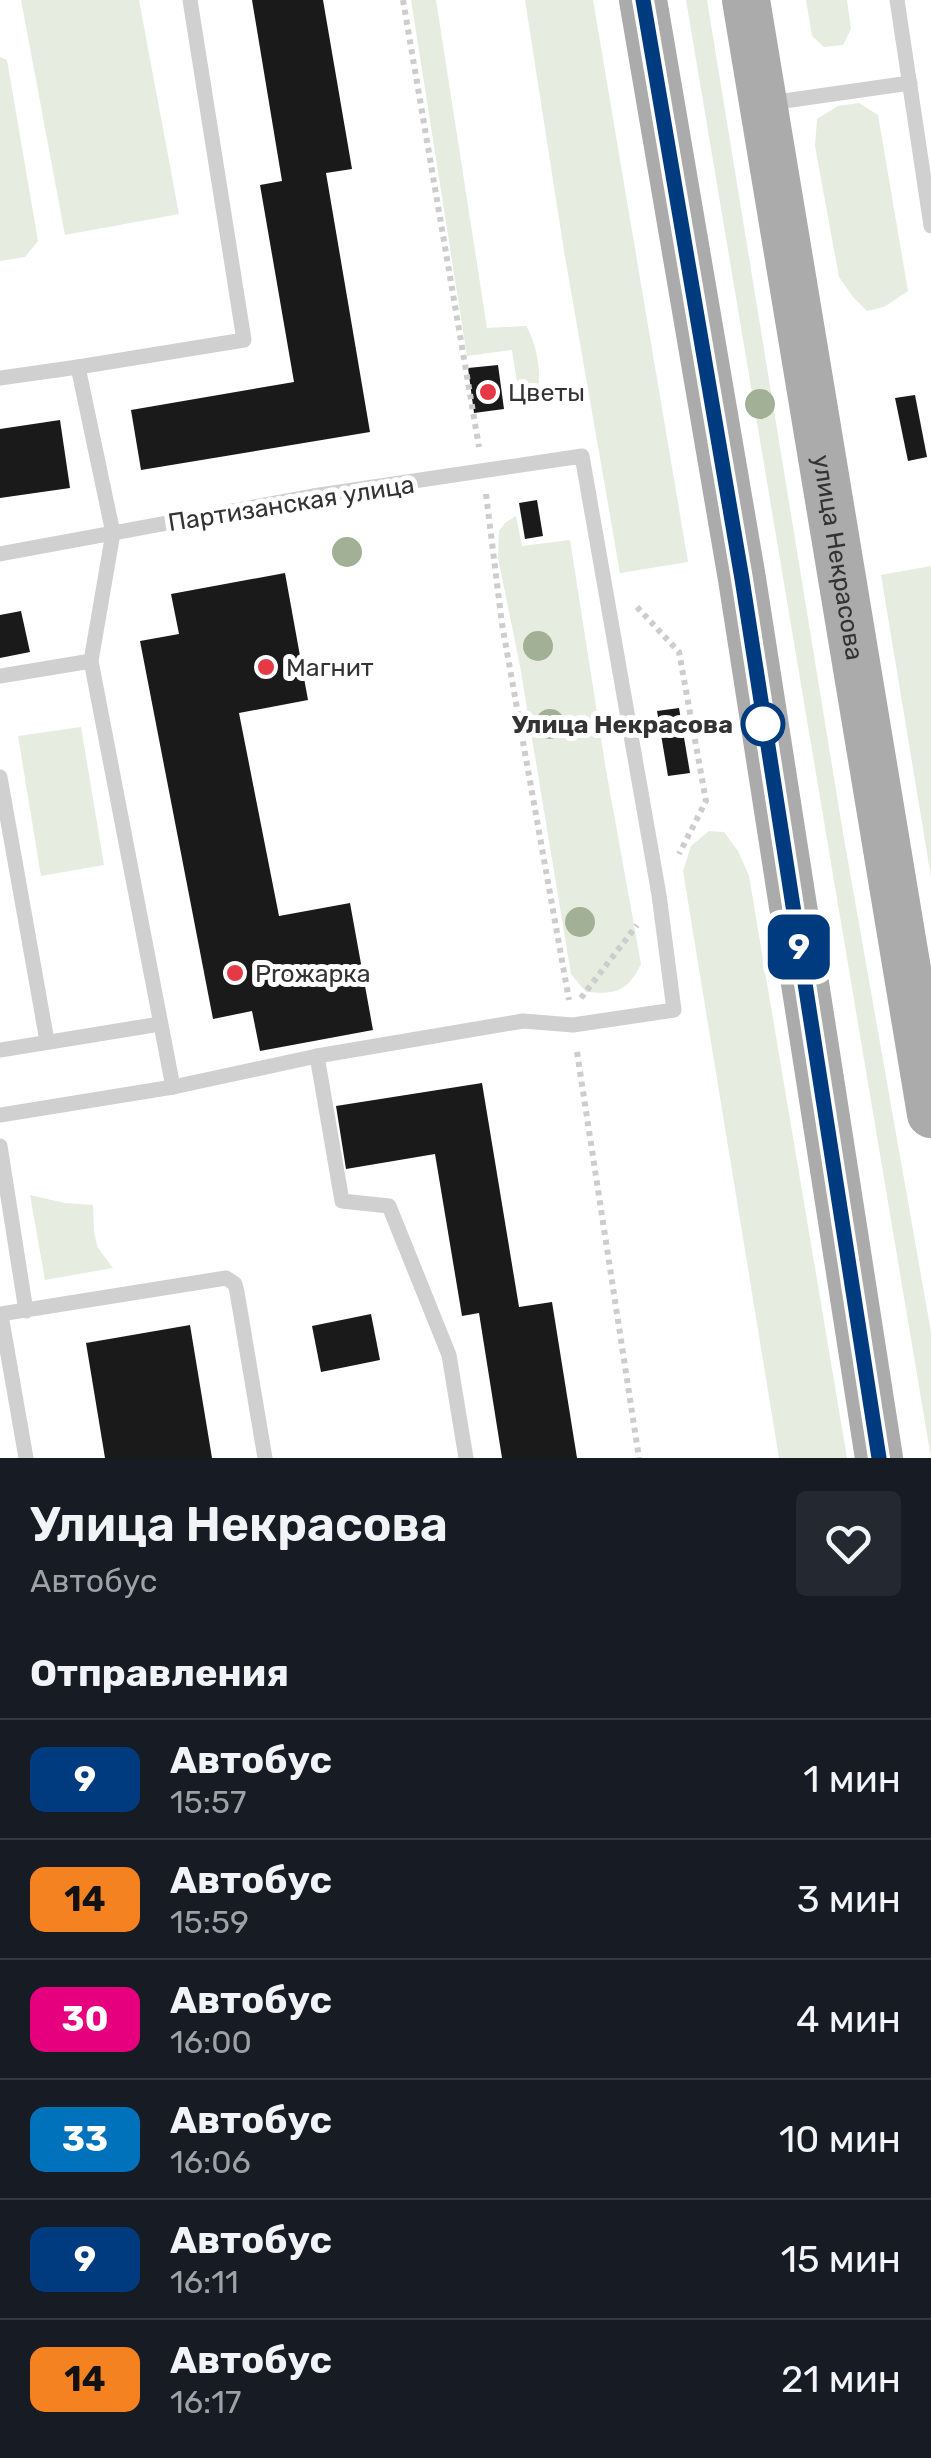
<!DOCTYPE html>
<html lang="ru">
<meta charset="utf-8">
<style>
:root{--surface:#171b24;--page:#242831;--text:#f1f3f6;--muted:#9ea1a6;--line:#363941}
body{margin:0;font-family:Rubik,sans-serif;background:var(--page);color:var(--text);height:100vh;display:flex;flex-direction:column;font-size:38px;white-space:nowrap}
*{box-sizing:border-box;margin:0}
p{font-size:32px;color:var(--muted)}
.icon{flex:none;width:55px;height:55px;fill:none;stroke:currentColor;stroke-width:2;stroke-linecap:round;stroke-linejoin:round}
.map{position:relative;height:1458px;overflow:hidden}
.drawer{display:flex;flex-direction:column;background:var(--surface);flex:1}
.drawer>*{flex:none}
.badge{padding:0 20px;border-radius:15px;font-size:35px;line-height:65px}
.map>.badge{position:absolute;translate:-50% -50%;box-shadow:0 0 0 5px #fff}
h2{padding:0 30px;font-size:38px;line-height:90px}
.round{display:grid;place-items:center;flex:none;width:105px;height:105px;border-radius:10px;background:var(--page)}
.summary{display:flex;align-items:center;justify-content:space-between;height:170px;padding:0 30px}
h1{font-size:48px;font-weight:600;line-height:75px}
ul{padding:0;list-style:none}
li{display:flex;align-items:center;gap:30px;height:120px;padding:0 30px;border-top:2px solid var(--line)}
li div{flex:1}
li b{display:block;font-size:38px}
li em{font-style:normal}
li .badge{min-width:110px;font-weight:700;text-align:center}
.map>svg:first-child{display:block}
.green{fill:#e6ecdf}
.building{fill:#1a1a1a}
.lines{fill:none;stroke-linecap:round;stroke-linejoin:round}
.path{stroke:#cdcdcd;stroke-width:6;stroke-dasharray:5 5;stroke-linecap:butt}
.lane{stroke:#d0d0d0;stroke-width:15}
.primary{stroke:#ababab;stroke-width:48}
.tree{fill:#a2b095}
.line-casing{stroke:#fff;stroke-width:22}
.line{stroke:#003b80;stroke-width:15}
.poi-dot{fill:#e63946;stroke:#fff;stroke-width:4}
.stop-dot{fill:#fff;stroke:#003b80;stroke-width:5}
.labels{text-anchor:middle;stroke-width:10;stroke-linejoin:round;paint-order:stroke}
.poi-label{font-size:25px;fill:#333;stroke:#fff;text-anchor:start}
.street-label{font-size:25px;fill:#333;stroke:#fff}
.stop-label{font-size:25px;font-weight:bold;fill:#333;stroke:#fff;text-anchor:end}
</style>
<div class="map">
<svg width="931" height="1458" viewBox="0 0 931 1458">
<rect width="100%" height="100%" fill="#fff"/>
<!-- green -->
<g class="green">
<path d="M21 0H139L179 214 65 235Z"/>
<path d="M411 0H436L487 328 526 326C535 339 543 374 537 389 534 396 526 402 521 408L512 350 467 356Z"/>
<path d="M525 0H593L688 562 620 573 564 251Z"/>
<path d="M686 0H707L843 833 931 1332V1458Z"/>
<path d="M806 0H847L851 29 843 45 824 47 812 36Z"/>
<path d="M0 57 7 60 38 241 25 257 0 261Z"/>
<path d="M859 103 878 115 908 291 884 307 867 311 853 297 839 277 815 146 817 119 838 106Z"/>
<path d="M516 516 522 546 570 540 606 770 641 964C628 991 616 995 586 992L571 974 520 666 498 558 499 531 505 523Z"/>
<path d="M931 566V877L881 575Z"/>
<path d="M81 727 104 865 41 876 18 736Z"/>
<path d="M709 831 724 832 738 851 749 876 847 1458H779L683 871 691 846Z"/>
<path d="M30 1195 65 1203 93 1205 94 1233 98 1248 113 1268 45 1280Z"/>
</g>
<!-- building -->
<g class="building">
<path d="M252 0H323L352 169 326 173 370 432 141 470 131 410 294 382 260 185 282 181Z"/>
<path d="M498 365 504 409 474 413 468 368Z"/>
<path d="M915 395 927 457 908 461 895 398Z"/>
<path d="M60 420 70 488 0 498V429Z"/>
<path d="M537 500 543 536 525 539 519 503Z"/>
<path d="M285 573 308 700 239 713 279 916 350 903 373 1030 260 1051 252 1011 213 1019 140 641 179 634 171 594Z"/>
<path d="M21 611 30 652 0 658V615Z"/>
<path d="M679 708 690 773 668 776 657 711Z"/>
<path d="M482 1083 519 1307 552 1302 577 1458H502L479 1313 462 1316 435 1154 346 1169 336 1106Z"/>
<path d="M371 1314 380 1360 321 1372 312 1326Z"/>
<path d="M190 1325 212 1458H105L86 1343Z"/>
</g>
<g class="lines">
<!-- path -->
<g class="path">
<path d="M403 0 479 447"/>
<path d="M486 494 502 624 569 1000"/>
<path d="M637 607 679 652 706 801 679 854"/>
<path d="M581 998 637 925"/>
<path d="M577 1052 639 1458"/>
</g>
<!-- lane -->
<g class="lane">
<path d="M897 0 931 226"/>
<path d="M770 103 910 83"/>
<path d="M78 367 244 340 190 0"/>
<path d="M0 378 78 367 113 533 91 661 173 1087 317 1056 523 1021 573 1025 674 1010 659 895 582 456 313 496 0 554"/>
<path d="M0 676 91 661"/>
<path d="M0 777 47 1041"/>
<path d="M0 1050 160 1024"/>
<path d="M317 1056 342 1201 389 1206 449 1355 466 1458"/>
<path d="M0 1115 173 1087"/>
<path d="M0 1146 26 1311"/>
<path d="M0 1314 226 1278 235 1284 237 1292 265 1458"/>
<path d="M1 1315 26 1458"/>
</g>
<!-- primary -->
<g class="primary">
<path d="M643 0 742 579 879 1458"/>
<path id="s1" d="M746 0 931 1114"/>
</g>
</g>
<!-- trees -->
<g class="tree">
<circle cx="760" cy="404" r="15"/>
<circle cx="347" cy="552" r="15"/>
<circle cx="538" cy="646" r="15"/>
<circle cx="550" cy="724" r="15"/>
<circle cx="580" cy="922" r="15"/>
</g>
<g class="lines">
<!-- line casing -->
<g class="line-casing">
<path id="line" d="M643 0 742 579 879 1458"/>
</g>
<!-- line -->
<use href="#line" class="line"/>
</g>
<!-- markers -->
<g class="poi-dot">
<circle cx="488" cy="392" r="10"/>
<circle cx="266" cy="667" r="10"/>
<circle cx="235" cy="973" r="10"/>
</g>
<circle class="stop-dot" cx="763" cy="724" r="20"/>
<g class="labels">
<!-- poi labels -->
<g class="poi-label">
<text x="508" y="401">Цветы</text>
<text x="286" y="676">Магнит</text>
<text x="255" y="982">Proжарка</text>
</g>
<!-- street labels -->
<g class="street-label">
<text transform="translate(291 503) rotate(-9)" y="9">Партизанская улица</text>
<text dy="9" stroke="none"><textPath href="#s1" startOffset="565">улица Некрасова</textPath></text>
</g>
<!-- stop labels -->
<g class="stop-label">
<text x="733" y="733">Улица Некрасова</text>
</g>
</g>
</svg>
<b class="badge" style="left:799px;top:947px;background:#003b80;color:#fff">9</b>
</div>
<section class="drawer">
<div class="summary"><div><h1>Улица Некрасова</h1><p>Автобус</p></div><a class="round"><svg class="icon" aria-label="heart" viewBox="0 0 24 24"><path d="M12 20l-8-8c-3-5 5-10 8-4 3-6 11-1 8 4z"/></svg></a></div>
<h2>Отправления</h2>
<ul>
<li><span class="badge" style="background:#003b80;color:#fff">9</span><div><b>Автобус</b><p>15:57</p></div><em>1 мин</em></li>
<li><span class="badge" style="background:#f58220;color:#111">14</span><div><b>Автобус</b><p>15:59</p></div><em>3 мин</em></li>
<li><span class="badge" style="background:#e6007e;color:#fff">30</span><div><b>Автобус</b><p>16:00</p></div><em>4 мин</em></li>
<li><span class="badge" style="background:#0072bc;color:#fff">33</span><div><b>Автобус</b><p>16:06</p></div><em>10 мин</em></li>
<li><span class="badge" style="background:#003b80;color:#fff">9</span><div><b>Автобус</b><p>16:11</p></div><em>15 мин</em></li>
<li><span class="badge" style="background:#f58220;color:#111">14</span><div><b>Автобус</b><p>16:17</p></div><em>21 мин</em></li>
</ul>
</section>
